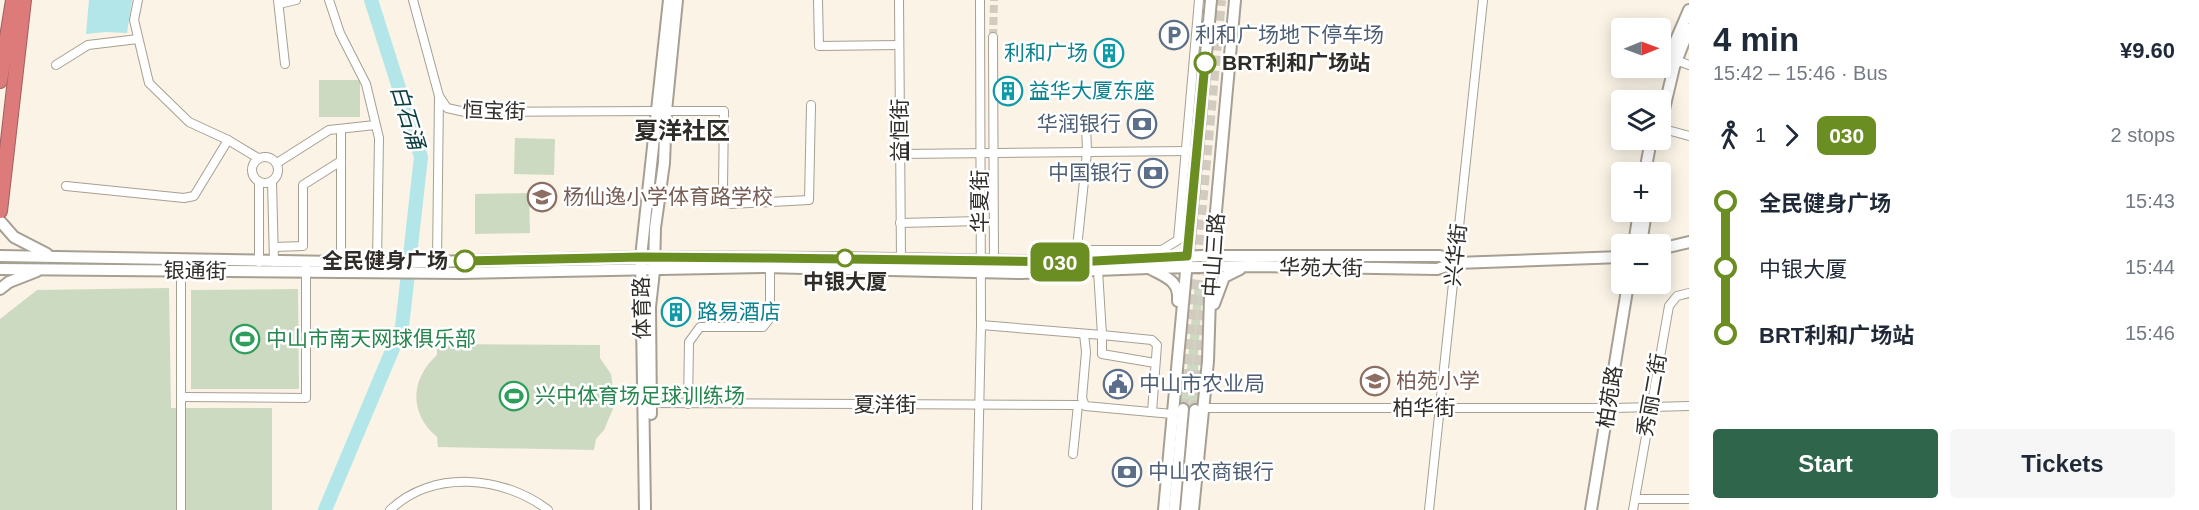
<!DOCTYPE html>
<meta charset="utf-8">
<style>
:root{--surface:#fff;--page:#f6f6f7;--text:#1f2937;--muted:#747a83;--accent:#2f654b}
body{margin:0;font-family:Helvetica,"Noto Sans SC",sans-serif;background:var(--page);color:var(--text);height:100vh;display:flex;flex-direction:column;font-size:22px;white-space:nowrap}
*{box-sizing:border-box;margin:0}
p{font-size:20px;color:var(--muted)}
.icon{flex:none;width:33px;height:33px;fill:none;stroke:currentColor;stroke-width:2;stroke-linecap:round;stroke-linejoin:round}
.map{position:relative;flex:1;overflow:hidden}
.side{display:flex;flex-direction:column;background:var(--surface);width:510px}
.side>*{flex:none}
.badge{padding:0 12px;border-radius:9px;font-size:21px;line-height:39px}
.needle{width:39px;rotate:89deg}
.fabs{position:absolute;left:1611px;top:18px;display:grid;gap:12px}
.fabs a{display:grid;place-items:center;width:60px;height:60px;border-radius:6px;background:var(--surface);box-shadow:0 3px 15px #0003;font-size:30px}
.map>.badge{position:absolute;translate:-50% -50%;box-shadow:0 0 0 3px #fff}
.legs{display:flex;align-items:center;gap:9px;height:66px;padding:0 24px;font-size:20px}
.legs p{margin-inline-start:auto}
.headline{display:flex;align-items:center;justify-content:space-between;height:102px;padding:0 24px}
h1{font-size:33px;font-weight:800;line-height:45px}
.button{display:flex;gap:12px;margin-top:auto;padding:12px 24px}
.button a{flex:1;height:69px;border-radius:6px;background:var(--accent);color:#fff;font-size:24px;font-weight:800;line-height:69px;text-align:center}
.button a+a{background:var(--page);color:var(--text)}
ul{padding:0 24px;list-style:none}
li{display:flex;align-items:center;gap:21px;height:66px;font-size:22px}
li i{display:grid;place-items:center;width:9px;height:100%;margin:0 8px;background:currentColor}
li i::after{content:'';width:15px;height:15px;margin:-8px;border:4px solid;border-radius:50%;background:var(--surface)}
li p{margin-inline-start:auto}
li:first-child i{background:linear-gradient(#0000 50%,currentColor 0)}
li:last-child i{background:linear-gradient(currentColor 50%,#0000 0)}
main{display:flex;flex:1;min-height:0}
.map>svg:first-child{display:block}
.green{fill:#cddac2}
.water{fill:#b2e6e8}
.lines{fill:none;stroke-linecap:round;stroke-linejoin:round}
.river{stroke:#b2e6e8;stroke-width:14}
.street-tunnel{stroke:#d2cbc0;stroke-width:8;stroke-dasharray:8 4;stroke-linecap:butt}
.secondary-tunnel{stroke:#d2cbc0;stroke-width:10;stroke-dasharray:10 5;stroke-linecap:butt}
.street-casing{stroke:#a6a093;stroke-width:10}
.secondary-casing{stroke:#a6a093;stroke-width:14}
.highway-casing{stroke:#a0605d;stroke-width:16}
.street{stroke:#fff;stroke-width:8}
.secondary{stroke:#fff;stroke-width:10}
.highway{stroke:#dc7b7a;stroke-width:14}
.line-1-casing{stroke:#fff;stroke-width:14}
.line-1{stroke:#6b8e23;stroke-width:9}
.stop-1-dot{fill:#fff;stroke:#6b8e23;stroke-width:3}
.labels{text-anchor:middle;stroke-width:5;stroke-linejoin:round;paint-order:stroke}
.service-label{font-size:21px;fill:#4e5e75;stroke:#fff;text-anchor:start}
.culture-label{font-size:21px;fill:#0d838f;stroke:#fff;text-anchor:start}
.stop-label{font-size:21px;font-weight:bold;fill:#302d28;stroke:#fff;text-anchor:start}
.street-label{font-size:21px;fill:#302d28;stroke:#fff}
.education-label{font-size:21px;fill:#785e54;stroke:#fff;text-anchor:start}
.leisure-label{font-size:21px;fill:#27864d;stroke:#fff;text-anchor:start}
.water-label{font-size:22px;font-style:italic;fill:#0f4041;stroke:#fff}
.quarter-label{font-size:24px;font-weight:bold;fill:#302d28;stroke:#fff}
</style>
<main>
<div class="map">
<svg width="1689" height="510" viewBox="0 0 1689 510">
<rect width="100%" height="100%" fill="#faf3e6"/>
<!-- green -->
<g class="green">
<rect x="319" y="80" width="41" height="37"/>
<path d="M515 138 555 139 554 175 514 174Z"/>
<path d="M529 193 530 233 475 234V194Z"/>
<path d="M1197 280H1200L1203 283 1198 356 1199 409 1178 408 1187 368 1195 283Z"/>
<path d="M169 288 171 408H272V510H0V319L37 290Z"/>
<path d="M298 289 299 389H191V290Z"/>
<path d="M437 344 600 345V358L611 374 615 404 604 430 596 439 594 450 438 447 437 437C409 414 410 379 437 355Z"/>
</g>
<!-- water -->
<path class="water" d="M89 0H132L127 33 106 32 86 34Z"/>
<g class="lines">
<!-- river -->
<path class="river" d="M325 510 402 327 421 157 371 0"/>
<!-- street-tunnel -->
<path class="street-tunnel" d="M993 37 994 0"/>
<!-- secondary-tunnel -->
<g class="secondary-tunnel">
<path d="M1183 409 1221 0"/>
<path d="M1195 410 1206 275"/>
</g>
<!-- street casing -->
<g class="street-casing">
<g id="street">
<path d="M138 0 134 20 149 83 189 122 228 140 258 158"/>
<path d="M278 0 285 64"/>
<path d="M329 0 340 33 366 84 379 138 377 262"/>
<path d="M413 0 439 96 447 108 465 112 655 111"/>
<path d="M818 0 819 46 899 45"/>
<path d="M899 0 901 260"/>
<path d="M279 4 296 0"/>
<path d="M993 37 994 262"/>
<path d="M1676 60 1689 65"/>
<path d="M56 65 88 45 138 39"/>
<path d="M666 111H724L723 188 730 204 809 200 811 105"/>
<path d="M1660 128 1689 136"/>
<path d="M341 129V262"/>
<path d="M900 154 1189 151"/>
<circle cx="265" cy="170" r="13"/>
<path d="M277 163 329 130 375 125"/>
<path d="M272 181 274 262"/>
<path d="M259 182V262"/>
<path d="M66 186 184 198 194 196 228 140"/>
<path d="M900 223 980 221"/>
<path d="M274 247 303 246V185L341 161"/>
<path d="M1077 250H1162L1178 240 1199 0"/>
<path d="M437 262 439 96"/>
<path d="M1075 267 1087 152 1086 124"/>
<path d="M981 325 1102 335 1098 270"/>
<path d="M1084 334 1086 352 1082 398 1085 406 1172 414"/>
<path d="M181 397 306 398V267"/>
<path d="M648 403 1078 405 1073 454"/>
<path d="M688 404 689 342 700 327H763L770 318V268"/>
<path d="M1203 408H1615L1689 406"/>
<path d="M1152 412 1157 345 1152 340 1102 335V354L1155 363"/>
<path d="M1635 499H1689"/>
<path d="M181 510V267"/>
<path d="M390 510C433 469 504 476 548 510"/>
<path d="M977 510 981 325 980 0"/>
<path d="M1429 510 1483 0"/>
<path d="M1633 510 1669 306 1677 296 1689 293"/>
</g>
</g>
<!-- secondary casing -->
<g class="secondary-casing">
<g id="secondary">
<path d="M1666 71 1670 54 1689 10"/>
<path d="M1660 126 1674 67 1689 29"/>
<path d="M1645 172 1651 140"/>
<path d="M0 221 14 237 47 254"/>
<path d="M1634 244 1639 212"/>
<path d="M1641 244 1646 212"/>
<path d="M1660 249 1689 242"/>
<path d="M0 256 389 263 641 257 834 258 1076 262 1202 256H1440L1456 263"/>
<path d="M0 269 461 273 763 267 1021 273 1148 268 1249 266 1437 269 1456 263 1622 257"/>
<path d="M1151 269C1166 277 1180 281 1178 301"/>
<path d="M0 289 9 282 37 271"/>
<path d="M1214 304 1224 277 1240 269"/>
<path d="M651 414 650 307 654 271 655 228 664 163 666 111 677 0"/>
<path d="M645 510 641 257 669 0"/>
<path d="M1164 510 1211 0"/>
<path d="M1174 510 1183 409"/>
<path d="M1186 510 1195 410"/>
<path d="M1193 510 1208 361 1211 267 1235 0"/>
<path d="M1591 510 1628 284"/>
</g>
</g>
<!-- highway casing -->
<g class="highway-casing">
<g id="highway">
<path d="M0 81 13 0"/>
<path d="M0 211 24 0"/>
</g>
</g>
<!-- street -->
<use href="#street" class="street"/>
<!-- secondary -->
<use href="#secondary" class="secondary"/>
<!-- highway -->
<use href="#highway" class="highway"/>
</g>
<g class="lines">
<!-- line-1 casing -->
<g class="line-1-casing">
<path id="line-1" d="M465 261 641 257 770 258 1076 262 1187 256 1205 63"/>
</g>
<!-- line-1 -->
<use href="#line-1" class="line-1"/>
</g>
<!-- icons -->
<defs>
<g id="parking-ring" transform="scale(1.5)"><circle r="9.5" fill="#fff" stroke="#5c6f8a" stroke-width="1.5"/><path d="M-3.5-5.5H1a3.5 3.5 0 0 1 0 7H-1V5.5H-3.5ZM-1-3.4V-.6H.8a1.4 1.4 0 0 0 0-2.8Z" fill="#5c6f8a"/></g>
<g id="building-ring" transform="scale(1.5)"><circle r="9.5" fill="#fff" stroke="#0f9aa8" stroke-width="1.5"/><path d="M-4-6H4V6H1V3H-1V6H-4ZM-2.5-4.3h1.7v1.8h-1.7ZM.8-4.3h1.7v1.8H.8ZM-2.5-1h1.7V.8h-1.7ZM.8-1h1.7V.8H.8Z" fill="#0f9aa8"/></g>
<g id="bank-ring" transform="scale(1.5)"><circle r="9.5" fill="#fff" stroke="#5c6f8a" stroke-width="1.5"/><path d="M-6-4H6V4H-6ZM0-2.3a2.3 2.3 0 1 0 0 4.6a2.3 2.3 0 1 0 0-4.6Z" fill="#5c6f8a"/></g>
<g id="school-ring" transform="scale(1.5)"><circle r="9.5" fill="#fff" stroke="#8d6e63" stroke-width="1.5"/><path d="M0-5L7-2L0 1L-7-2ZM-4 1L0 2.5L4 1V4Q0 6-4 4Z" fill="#8d6e63"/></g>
<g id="stadium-ring" transform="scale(1.5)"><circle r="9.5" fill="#fff" stroke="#2e9e5b" stroke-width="1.5"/><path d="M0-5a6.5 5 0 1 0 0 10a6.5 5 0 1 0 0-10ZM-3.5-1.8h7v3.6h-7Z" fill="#2e9e5b"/></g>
<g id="civic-ring" transform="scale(1.5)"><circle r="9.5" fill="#fff" stroke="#5c6f8a" stroke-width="1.5"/><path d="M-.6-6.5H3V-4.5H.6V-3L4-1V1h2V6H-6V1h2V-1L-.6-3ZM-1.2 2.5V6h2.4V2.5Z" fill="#5c6f8a"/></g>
</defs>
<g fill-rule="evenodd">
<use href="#parking-ring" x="1174" y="35"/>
<use href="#building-ring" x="1109" y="53"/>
<use href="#building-ring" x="1008" y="91"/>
<use href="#bank-ring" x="1142" y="124"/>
<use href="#bank-ring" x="1153" y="173"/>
<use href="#school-ring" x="542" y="197"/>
<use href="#building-ring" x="676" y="312"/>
<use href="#stadium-ring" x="245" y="339"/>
<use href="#school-ring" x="1375" y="381"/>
<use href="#civic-ring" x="1118" y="384"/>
<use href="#stadium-ring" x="514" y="396"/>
<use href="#bank-ring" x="1127" y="472"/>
</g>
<!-- markers -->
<g class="stop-1-dot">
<circle cx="1205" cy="63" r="10"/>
<circle cx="845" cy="258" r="8"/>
<circle cx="465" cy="261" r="10"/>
</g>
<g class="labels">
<!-- service labels -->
<g class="service-label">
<text x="1195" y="42">利和广场地下停车场</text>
<text x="1121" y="131" text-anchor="end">华润银行</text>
<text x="1132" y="180" text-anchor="end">中国银行</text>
<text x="1139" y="391">中山市农业局</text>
<text x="1148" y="479">中山农商银行</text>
</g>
<!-- culture labels -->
<g class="culture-label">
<text x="1088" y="60" text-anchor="end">利和广场</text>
<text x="1029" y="98">益华大厦东座</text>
<text x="697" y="319">路易酒店</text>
</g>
<!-- stop labels -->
<g class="stop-label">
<text x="1222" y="70">BRT利和广场站</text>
<text x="448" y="268" text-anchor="end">全民健身广场</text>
<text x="845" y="289" text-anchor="middle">中银大厦</text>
</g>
<!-- street labels -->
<g class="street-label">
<text transform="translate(494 111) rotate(2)" y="7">恒宝街</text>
<text transform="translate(900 130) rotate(-90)" y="7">益恒街</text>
<text transform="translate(980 201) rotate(-90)" y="7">华夏街</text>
<text transform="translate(1214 255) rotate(-86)" y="7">中山三路</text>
<text transform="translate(1456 255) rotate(-84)" y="7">兴华街</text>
<text transform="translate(1321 268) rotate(1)" y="7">华苑大街</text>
<text transform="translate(195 271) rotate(1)" y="7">银通街</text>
<text transform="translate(642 308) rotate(-91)" y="7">体育路</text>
<text transform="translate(1652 395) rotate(-80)" y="7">秀丽二街</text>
<text transform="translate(1610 397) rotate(-81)" y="7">柏苑路</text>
<text x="885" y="412">夏洋街</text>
<text x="1424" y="415">柏华街</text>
</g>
<!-- education labels -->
<g class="education-label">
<text x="563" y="204">杨仙逸小学体育路学校</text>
<text x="1396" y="388">柏苑小学</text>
</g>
<!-- leisure labels -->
<g class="leisure-label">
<text x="266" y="346">中山市南天网球俱乐部</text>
<text x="535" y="403">兴中体育场足球训练场</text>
</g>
<!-- water labels -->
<g class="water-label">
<text transform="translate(408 117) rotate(73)" y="8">白石涌</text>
</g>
<!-- quarter labels -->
<g class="quarter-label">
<text x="682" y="139">夏洋社区</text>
</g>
</g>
</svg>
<div class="fabs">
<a><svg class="needle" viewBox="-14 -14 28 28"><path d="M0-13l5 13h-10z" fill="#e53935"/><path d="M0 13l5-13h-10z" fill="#747a83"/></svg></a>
<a><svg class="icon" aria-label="layers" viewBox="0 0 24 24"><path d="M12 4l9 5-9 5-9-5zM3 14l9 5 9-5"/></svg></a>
<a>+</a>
<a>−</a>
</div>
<b class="badge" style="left:1060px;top:262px;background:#6b8e23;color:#fff">030</b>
</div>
<section class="side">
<div class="headline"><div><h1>4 min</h1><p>15:42 – 15:46 · Bus</p></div><b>¥9.60</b></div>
<div class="legs"><svg class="icon" aria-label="walk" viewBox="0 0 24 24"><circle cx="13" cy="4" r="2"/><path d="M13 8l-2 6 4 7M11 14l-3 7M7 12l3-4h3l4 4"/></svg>1<svg class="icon" aria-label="forward" viewBox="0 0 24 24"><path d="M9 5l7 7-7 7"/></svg><b class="badge" style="background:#6b8e23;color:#fff">030</b><p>2 stops</p></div>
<ul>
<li><i style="color:#6b8e23"></i><b>全民健身广场</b><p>15:43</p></li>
<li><i style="color:#6b8e23"></i><span>中银大厦</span><p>15:44</p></li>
<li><i style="color:#6b8e23"></i><b>BRT利和广场站</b><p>15:46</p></li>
</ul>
<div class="button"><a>Start</a><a>Tickets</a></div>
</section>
</main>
